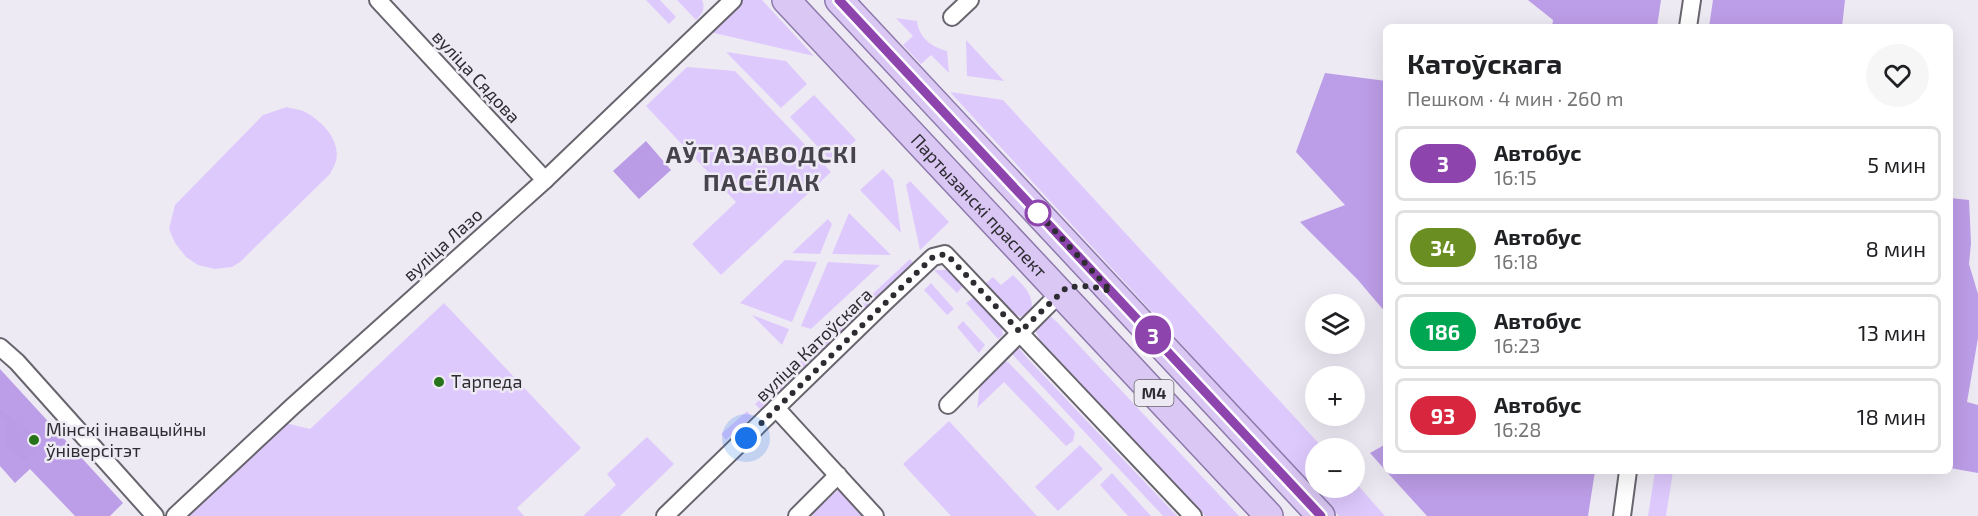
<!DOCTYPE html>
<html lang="ru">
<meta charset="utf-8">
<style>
:root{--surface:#fff;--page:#f6f6f6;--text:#202124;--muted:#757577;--line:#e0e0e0}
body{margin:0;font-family:"Exo 2",sans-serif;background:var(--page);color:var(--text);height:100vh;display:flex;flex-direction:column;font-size:22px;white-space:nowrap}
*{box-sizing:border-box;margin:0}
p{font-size:20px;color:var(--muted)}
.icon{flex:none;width:33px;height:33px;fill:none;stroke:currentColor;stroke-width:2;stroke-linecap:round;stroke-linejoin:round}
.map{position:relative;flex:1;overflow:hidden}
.sheet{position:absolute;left:1383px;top:24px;width:570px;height:450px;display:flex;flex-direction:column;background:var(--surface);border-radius:9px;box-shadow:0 6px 24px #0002}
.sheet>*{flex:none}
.badge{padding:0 12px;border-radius:20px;font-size:21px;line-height:39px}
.controls{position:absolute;left:1305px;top:294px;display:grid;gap:12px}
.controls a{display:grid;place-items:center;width:60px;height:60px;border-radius:50%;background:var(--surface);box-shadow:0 6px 24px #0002;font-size:30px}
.you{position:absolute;width:30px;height:30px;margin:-15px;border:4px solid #fff;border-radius:50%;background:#1a73e8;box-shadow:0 0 0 9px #1a73e833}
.map>.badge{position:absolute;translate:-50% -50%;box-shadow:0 0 0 3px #fff}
.round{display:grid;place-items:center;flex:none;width:63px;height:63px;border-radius:32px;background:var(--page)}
.head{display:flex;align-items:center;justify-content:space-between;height:102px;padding:0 24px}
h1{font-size:28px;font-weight:700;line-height:45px}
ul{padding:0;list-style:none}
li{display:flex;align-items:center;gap:18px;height:75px;margin:0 12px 9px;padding:0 12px;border:3px solid var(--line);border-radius:9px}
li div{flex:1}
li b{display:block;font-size:22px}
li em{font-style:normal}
li .badge{min-width:66px;font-weight:700;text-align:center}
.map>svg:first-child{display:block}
.green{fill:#dec9fd}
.forest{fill:#bc9de7}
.water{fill:#ba9be5}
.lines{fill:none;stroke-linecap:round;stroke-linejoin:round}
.stream{stroke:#ba9be5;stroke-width:4.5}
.street-casing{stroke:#69656e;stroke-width:20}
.primary-casing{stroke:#8d79aa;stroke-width:30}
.street{stroke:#fff;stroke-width:16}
.primary{stroke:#dac7f4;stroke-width:27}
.line-casing{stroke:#fff;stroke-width:14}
.line{stroke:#8e44ad;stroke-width:9}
.walk{stroke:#2d2c30;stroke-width:6;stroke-dasharray:0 10.8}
.stop-dot{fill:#fff;stroke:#8e44ad;stroke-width:3}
.poi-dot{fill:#26731a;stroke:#eeeaf4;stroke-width:2}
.labels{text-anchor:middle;stroke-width:5;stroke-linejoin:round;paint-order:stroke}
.shield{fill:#eeeaf4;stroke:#67656b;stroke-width:1.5}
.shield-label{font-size:16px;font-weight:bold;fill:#2d2c30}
.street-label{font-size:18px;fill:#2d2c30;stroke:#eeeaf4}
.poi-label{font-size:18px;fill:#2d2c30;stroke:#eeeaf4;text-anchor:start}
.district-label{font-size:24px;font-weight:bold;letter-spacing:1.5px;fill:#46434c;stroke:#eeeaf4}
</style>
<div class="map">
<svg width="1978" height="516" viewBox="0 0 1978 516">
<rect width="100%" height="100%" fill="#eeeaf4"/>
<!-- green -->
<g class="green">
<path d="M646 0H660L676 17 669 24Z"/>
<path d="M677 0H702C706 8 702 14 696 20Z"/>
<path d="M743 0H762L814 56 710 32Z"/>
<path d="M896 18 917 21C919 38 932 47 947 51L949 73 931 55 921 64 903 45 913 36Z"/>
<path d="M966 40 1004 81 967 76Z"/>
<path d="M726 52 786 61 807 84 781 108Z"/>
<path d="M687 67 735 71 831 172 721 275 692 244 736 202 646 106Z"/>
<path d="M950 92 1003 100 1323 448H1316V488H1354L1355 482 1385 516H1339Z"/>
<path d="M814 95 856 140 832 162 790 117Z"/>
<path d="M287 107C293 109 300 109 305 112 322 121 341 140 336 161 335 165 332 170 330 174L240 262 232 267 215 269 198 265 186 257 175 243 169 229 175 205 263 115Z"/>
<path d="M883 169 893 180 901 233 860 190Z"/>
<path d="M910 181 949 222 920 250 906 185Z"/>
<path d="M849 213 891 255 832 254Z"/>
<path d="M828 219 832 224 820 254 792 253Z"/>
<path d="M910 259 915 265 760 409 755 404Z"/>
<path d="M785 260 817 262 792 322 740 303Z"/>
<path d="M828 262 880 265 811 329 801 326Z"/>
<path d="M934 270H949L964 285 957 293Z"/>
<path d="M1013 275C1023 285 1033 294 1032 309L1021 317 1011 312 986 283 993 277 1001 285Z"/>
<path d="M931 283 954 309 947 315 924 290Z"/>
<path d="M974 297 1001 324 1003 335 998 339 966 303Z"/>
<path d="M444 303 581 448 517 508 524 516H183L285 423 310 429Z"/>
<path d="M752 315 789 329 782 345Z"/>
<path d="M1051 317 1057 322 1239 516H1205L1041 342 1035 330 1041 320Z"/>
<path d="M963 321 985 345 979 353 957 327Z"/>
<path d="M1018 347 1028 359 1177 516H1163L1010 352 1013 348Z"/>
<path d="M1000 361 1008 362 1075 432 1073 441 1066 446 1004 382 977 408 980 385Z"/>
<path d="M747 411 752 417 726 440 721 434Z"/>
<path d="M949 421 1037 516H951L903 464Z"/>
<path d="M647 437 674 464 620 516H583L616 485 607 474Z"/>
<path d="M1080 445 1103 469 1058 511 1035 487Z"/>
<path d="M1655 471H1673L1666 516H1648Z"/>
<path d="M1112 473 1151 516H1128L1100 485Z"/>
<path d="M838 490 862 516H813L811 514Z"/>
</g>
<!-- forest -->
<g class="forest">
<path d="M1528 0H1661L1657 27H1552L1553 20Z"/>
<path d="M1713 0H1845L1842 27H1709Z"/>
<path d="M1325 73 1386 81V313L1358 280 1300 222 1345 205 1296 152Z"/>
<path d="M1950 198 1969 200 1971 243 1969 264 1978 294V338L1967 402 1978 405V473L1950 468Z"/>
<path d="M0 369 123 503 110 516H75L30 469 15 483 0 466Z"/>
<path d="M1386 444V471L1370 453Z"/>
<path d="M1386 471H1595L1588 516H1427Z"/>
</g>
<!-- water -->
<g class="water">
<path d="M646 141 671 170 639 199 613 171Z"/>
<path d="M10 420C29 423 47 448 24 460 7 451 0 437 10 420Z"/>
</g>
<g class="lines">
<!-- stream -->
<path class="stream" d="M0 412 10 420"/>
<!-- street casing -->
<g class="street-casing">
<g id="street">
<path d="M378 0 545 180"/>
<path d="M952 17 970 0"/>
<path d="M1688 27 1692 0"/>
<path d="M0 347 17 362 155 516"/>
<path d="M948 405 1060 293"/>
<path d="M776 408 875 516"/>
<path d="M175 516 293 406 545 180 733 0"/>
<path d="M665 516 883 304 933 257 945 254 1193 516"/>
<path d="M797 516 838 475"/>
<path d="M1622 516 1628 471"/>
</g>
</g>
<!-- primary casing -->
<g class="primary-casing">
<g id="primary">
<path id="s1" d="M786 0 1269 516"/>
<path d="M839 0 1321 516"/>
</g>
</g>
<!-- street -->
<use href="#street" class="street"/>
<!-- primary -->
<use href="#primary" class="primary"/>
</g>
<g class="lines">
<!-- line casing -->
<g class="line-casing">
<path id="line" d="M839 0 1321 516"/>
</g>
<!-- line -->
<use href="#line" class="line"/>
<!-- walk -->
<path class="walk" d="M746 438 933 257 945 254 950 258 1020 332 1067 287 1089 286 1111 291 1038 213"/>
</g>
<!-- markers -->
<circle class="stop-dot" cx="1038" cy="213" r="12"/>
<g class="poi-dot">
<circle cx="439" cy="382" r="6"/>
<circle cx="34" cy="440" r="6"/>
</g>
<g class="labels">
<!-- shield labels -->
<rect class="shield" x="1134.5" y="380" width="39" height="26" rx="4.5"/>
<g class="shield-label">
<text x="1154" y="399">М4</text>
</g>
<!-- street labels -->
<g class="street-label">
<text transform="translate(476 77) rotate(47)" y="6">вуліца Сядова</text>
<text dy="6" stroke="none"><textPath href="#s1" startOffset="282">Партызанскі праспект</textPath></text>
<text transform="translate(443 245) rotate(-42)" y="6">вуліца Лазо</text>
<text transform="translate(814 345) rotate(-44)" y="6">вуліца Катоўскага</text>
</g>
<!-- poi labels -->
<g class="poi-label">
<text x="451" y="388">Тарпеда</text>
<text x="46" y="436">Мінскі інавацыйны<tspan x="46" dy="21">ўніверсітэт</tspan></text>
</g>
<!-- district labels -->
<g class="district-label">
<text x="762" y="163">АЎТАЗАВОДСКІ<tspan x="762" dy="28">ПАСЁЛАК</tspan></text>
</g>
</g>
</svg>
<div class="controls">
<a><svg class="icon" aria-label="layers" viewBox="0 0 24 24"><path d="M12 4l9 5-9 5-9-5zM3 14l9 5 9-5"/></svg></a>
<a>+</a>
<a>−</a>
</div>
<div class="you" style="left:746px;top:438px"></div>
<b class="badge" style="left:1153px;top:335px;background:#8e44ad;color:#fff">3</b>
<section class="sheet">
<div class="head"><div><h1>Катоўскага</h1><p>Пешком · 4 мин · 260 m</p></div><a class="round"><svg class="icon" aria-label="heart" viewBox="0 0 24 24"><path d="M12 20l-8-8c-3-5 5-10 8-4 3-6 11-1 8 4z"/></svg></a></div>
<ul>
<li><span class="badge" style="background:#8e44ad;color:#fff">3</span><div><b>Автобус</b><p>16:15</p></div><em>5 мин</em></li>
<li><span class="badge" style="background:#6b8e23;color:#fff">34</span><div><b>Автобус</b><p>16:18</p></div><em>8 мин</em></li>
<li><span class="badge" style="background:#00a651;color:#fff">186</span><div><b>Автобус</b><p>16:23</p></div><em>13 мин</em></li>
<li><span class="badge" style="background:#d7263d;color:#fff">93</span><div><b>Автобус</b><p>16:28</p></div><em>18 мин</em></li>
</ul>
</section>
</div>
